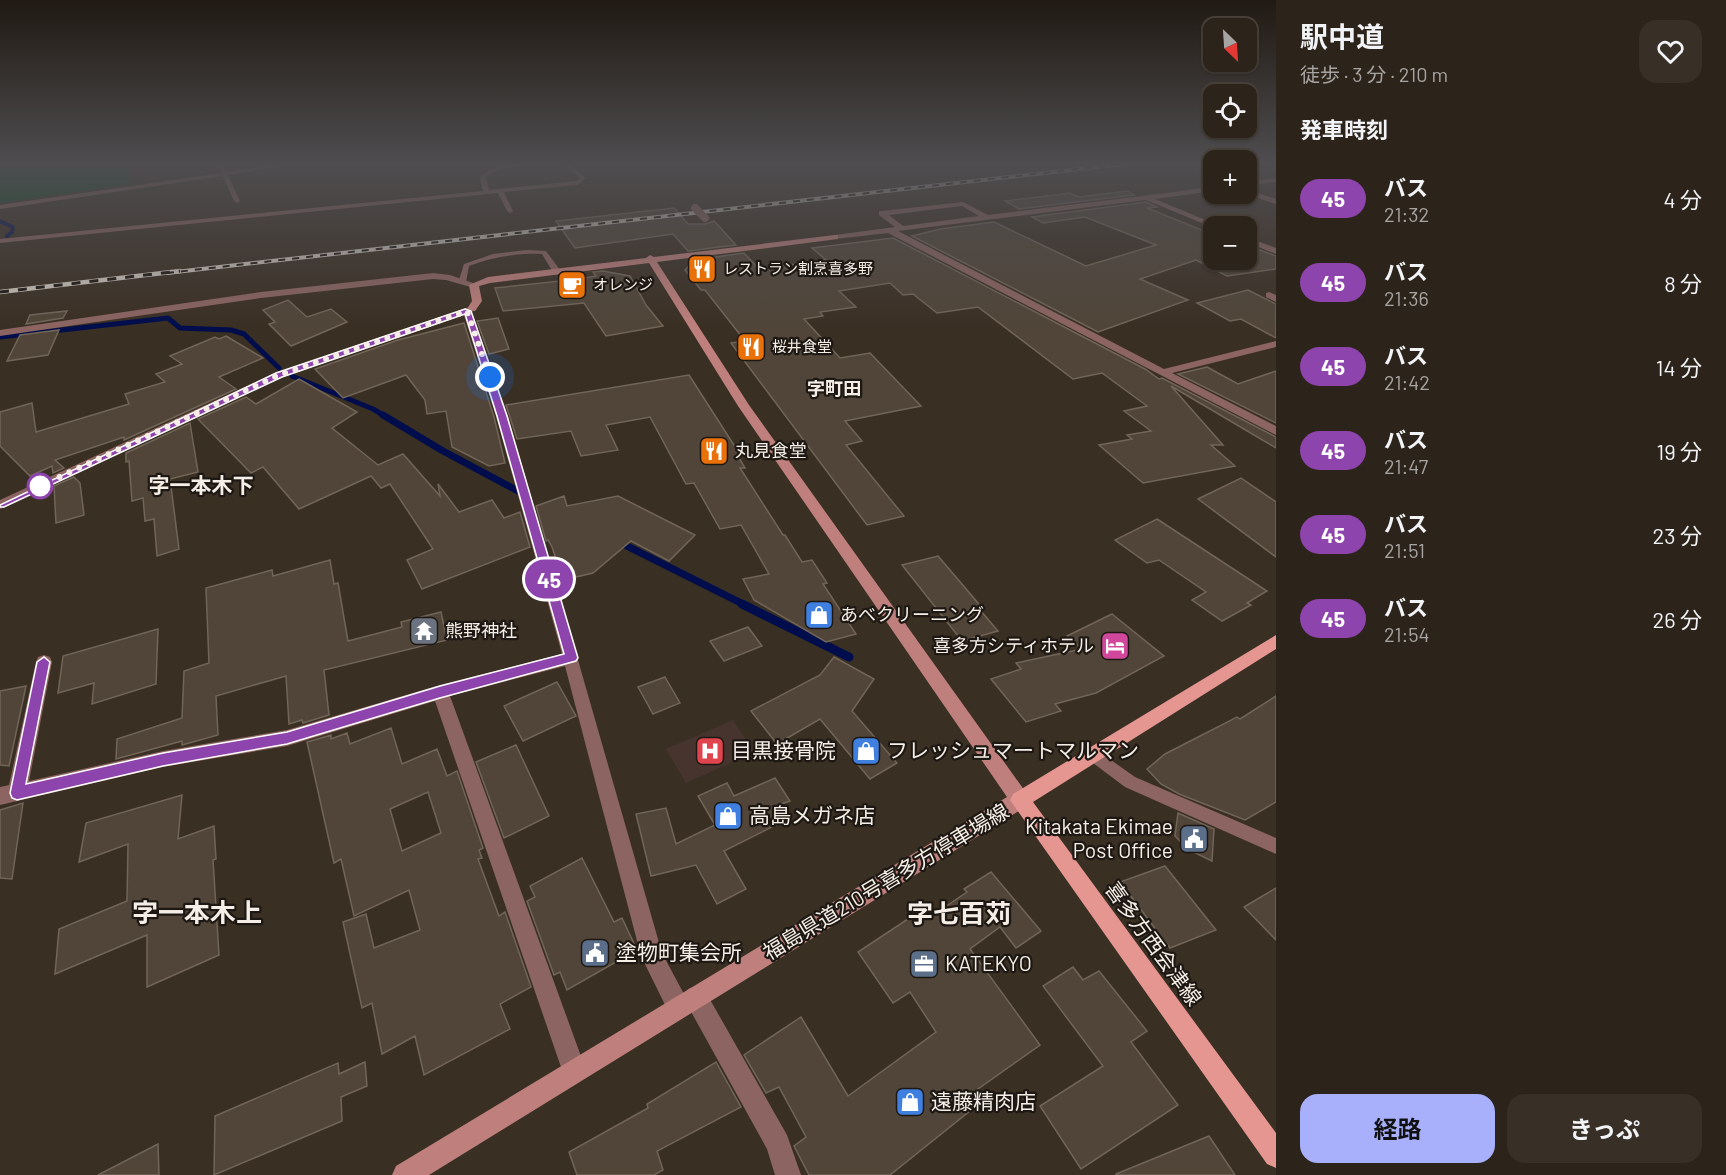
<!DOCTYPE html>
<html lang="ja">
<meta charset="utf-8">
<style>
:root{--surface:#2c231a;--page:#382f27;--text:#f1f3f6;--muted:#a6a4a2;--line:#484039;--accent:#a8b0fc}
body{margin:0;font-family:Barlow,"Noto Sans JP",sans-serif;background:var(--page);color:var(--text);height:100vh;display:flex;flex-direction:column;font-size:22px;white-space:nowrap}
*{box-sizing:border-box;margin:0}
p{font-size:20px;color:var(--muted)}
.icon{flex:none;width:33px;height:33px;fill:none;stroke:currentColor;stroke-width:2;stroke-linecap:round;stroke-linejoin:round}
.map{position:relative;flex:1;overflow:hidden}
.side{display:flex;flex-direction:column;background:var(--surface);width:450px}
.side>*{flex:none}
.badge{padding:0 12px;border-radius:20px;font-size:21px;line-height:39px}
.needle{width:39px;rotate:155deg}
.fabs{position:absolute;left:1203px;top:18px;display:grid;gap:12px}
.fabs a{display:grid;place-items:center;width:54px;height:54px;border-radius:12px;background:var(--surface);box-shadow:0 2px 4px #0004,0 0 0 2px var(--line);font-size:30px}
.you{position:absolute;width:30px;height:30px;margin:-15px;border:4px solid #fff;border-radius:50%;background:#1a73e8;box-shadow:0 0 0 9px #1a73e833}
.map>.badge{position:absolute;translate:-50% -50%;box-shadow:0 0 0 3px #fff}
h2{padding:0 24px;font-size:22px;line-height:54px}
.round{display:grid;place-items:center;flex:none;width:63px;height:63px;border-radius:18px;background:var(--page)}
.headline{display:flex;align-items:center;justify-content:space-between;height:102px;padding:0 24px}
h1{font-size:28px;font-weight:700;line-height:45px}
.action{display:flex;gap:12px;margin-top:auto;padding:12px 24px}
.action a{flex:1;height:69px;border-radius:18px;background:var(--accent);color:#111;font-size:24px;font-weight:700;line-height:69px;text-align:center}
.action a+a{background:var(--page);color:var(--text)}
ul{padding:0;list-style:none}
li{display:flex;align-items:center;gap:18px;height:84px;padding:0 24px}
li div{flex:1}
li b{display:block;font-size:22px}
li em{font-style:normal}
li .badge{min-width:66px;font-weight:700;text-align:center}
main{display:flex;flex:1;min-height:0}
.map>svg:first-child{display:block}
.medical{fill:#47342e}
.green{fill:#004922}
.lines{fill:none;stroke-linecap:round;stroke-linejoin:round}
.stream-far3{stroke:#000d4c;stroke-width:4}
.stream-far2{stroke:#000d4c;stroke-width:5}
.stream-far1{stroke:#000d4c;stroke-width:7}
.stream{stroke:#000d4c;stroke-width:9}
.building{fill:#504538;stroke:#716558;stroke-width:1.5;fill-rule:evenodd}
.lane{fill:#8c6562;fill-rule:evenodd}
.street{fill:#8c6562;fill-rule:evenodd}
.secondary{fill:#bf807d;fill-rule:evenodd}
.primary{fill:#e69691;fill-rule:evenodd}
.rail-far1-casing{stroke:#d1c9c0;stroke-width:4}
.rail-casing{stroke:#d1c9c0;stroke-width:4.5}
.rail-far1{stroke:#1d1813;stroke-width:2;stroke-dasharray:7;stroke-linecap:butt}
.rail{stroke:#1d1813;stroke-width:3;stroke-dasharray:9;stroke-linecap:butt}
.street-bridge{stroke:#8c6562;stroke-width:8}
.line{fill:#8e44ad;stroke:#fff;stroke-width:1.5}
.walk{stroke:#f5eee6;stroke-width:6;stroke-dasharray:0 10.8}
.stop-dot{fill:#fff;stroke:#8e44ad;stroke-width:3}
.labels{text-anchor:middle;stroke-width:4.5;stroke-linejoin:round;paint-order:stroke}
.far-poi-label{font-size:15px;fill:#f5eee6;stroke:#1d1813;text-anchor:start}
.far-quarter-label{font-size:18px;font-weight:bold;fill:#f5eee6;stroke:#1d1813}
.poi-label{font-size:18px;fill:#f5eee6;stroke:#1d1813;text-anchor:start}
.quarter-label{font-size:21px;font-weight:bold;fill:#f5eee6;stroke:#1d1813}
.near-poi-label{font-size:21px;fill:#f5eee6;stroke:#1d1813;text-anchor:start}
.near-street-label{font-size:21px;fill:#f5eee6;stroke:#1d1813}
.near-quarter-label{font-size:26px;font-weight:bold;fill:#f5eee6;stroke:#1d1813}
</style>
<main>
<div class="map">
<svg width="1276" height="1175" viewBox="0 0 1276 1175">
<rect width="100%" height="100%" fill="#3a2f23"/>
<!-- medical -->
<path class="medical" d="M733 720 754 752 686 783 666 749Z"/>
<!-- green -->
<path class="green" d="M24 162H128L130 184 0 203V165Z"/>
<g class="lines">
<!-- stream-far3 -->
<path class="stream-far3" d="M0 221 13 227 12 232 7 236"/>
<!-- stream-far2 -->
<g class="stream-far2">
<path d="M0 337 168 318 180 328 231 330 244 334 279 368"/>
<path d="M292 376 373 409 386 417"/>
</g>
<!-- stream-far1 -->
<g class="stream-far1">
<path d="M383 415 443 451 518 491"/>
<path d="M617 541 745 605"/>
</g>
<!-- stream -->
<path class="stream" d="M742 604 849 657"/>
</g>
<!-- building -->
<g class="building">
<path d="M1127 191 1134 195 1019 209 1005 201 1070 193 1079 197Z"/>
<path d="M1146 202 1157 207 1147 208 1214 235V260H1246V246H1249L1276 256V269L1227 276 1196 260 1140 279 1188 300 1098 332 912 236 940 229 994 222 1086 266 1156 245 1085 217 1043 223 1032 217Z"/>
<path d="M674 208 688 224H706L714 221 736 245 688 251 673 234 575 248 556 221Z"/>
<path d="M893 238 1145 369 1159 379 1162 378 1276 437V448L1171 386 1223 445H1211L1235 466 1143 483 1099 445 1132 439 1127 435 1151 431 1124 411 1147 406 1102 373 1073 379 978 307 937 313 913 294 903 295 890 283 839 291 856 307 820 312 823 316 804 319 840 358 870 353 921 406 845 421 862 441 846 445 904 516 867 525 731 343 745 341 705 290H701L685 270 694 260 744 253 759 269 826 260 812 248Z"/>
<path d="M603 271 630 276 646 305 663 326 606 336 584 303 503 311 495 288 579 279 596 276 593 272Z"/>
<path d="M1248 290 1276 304V338L1241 319 1230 321 1197 303Z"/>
<path d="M288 300 307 317 331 309 347 322 291 346 269 324 275 322 263 310Z"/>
<path d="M67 311 63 318 26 324 30 315Z"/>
<path d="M498 318 509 349 489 354 477 321Z"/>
<path d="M464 323 494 417 505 463 489 466 452 447 446 411 427 414 425 400 406 375 343 398 315 369 398 340Z"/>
<path d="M59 330 48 355 7 361 20 335Z"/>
<path d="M226 336 263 358 219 377 236 389 124 440V437L55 460 64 468 53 473 52 466 30 476 0 446V412L32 403 36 432 129 404 125 394 165 382 156 374 182 364 170 356 215 337 219 339Z"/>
<path d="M1207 367 1238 384 1276 371V423L1178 374Z"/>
<path d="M689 375 741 456H738L745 468H740L783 535H785L802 562 812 560 827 583 823 584 856 634 826 642 754 600 743 579 769 574 741 525 720 529 694 483 686 484 650 417 606 425 618 450 581 456 571 431 517 439 506 405Z"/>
<path d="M299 379 357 412 332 428 378 465 403 454 440 496 438 484 459 512 492 500 504 518 520 512 530 547 422 589 407 560 433 549 390 484 381 488 371 476 299 509 263 467 251 473 198 419 246 397 256 404Z"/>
<path d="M190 423 198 472 170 479 179 549 157 556 154 519 145 521 143 498 132 501 129 461 126 462V453Z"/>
<path d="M74 477 80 483 84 515 56 523 54 486Z"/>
<path d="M1241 478 1276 502V557L1198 499Z"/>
<path d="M564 496 567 506 618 496 695 535 669 561 631 541 593 573 563 580 552 547 548 540 546 541 536 506Z"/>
<path d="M1157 519 1267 591 1247 603 1251 605 1222 621 1192 600 1206 592 1159 560 1147 563 1115 540Z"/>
<path d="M938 556 978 603 981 611 998 631 962 641 902 565Z"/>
<path d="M330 560 334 584 338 583 348 641 402 627 401 622 441 612 447 640 324 670 329 715 303 723 302 720 289 724 286 676 216 696 218 735 182 745V741L116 759 117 739 182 718 184 671 209 663 206 588 272 570 273 576Z"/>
<path d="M1112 614 1164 656 1096 693 1055 704 1061 711 1026 722 991 679 1021 669 1016 663 1082 649 1067 636Z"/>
<path d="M748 627 762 646 724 661 710 641Z"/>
<path d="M158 629 156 684 92 704 94 683 58 693 63 656Z"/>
<path d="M834 657 874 679 852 711 897 763 870 779 820 719 777 744 751 711 820 675Z"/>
<path d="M665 677 680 703 653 714 638 687Z"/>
<path d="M557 682 576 716 523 741 504 706Z"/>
<path d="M26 686 9 766 0 765V691Z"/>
<path d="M1276 696V802L1245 820 1179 794 1161 784 1147 769 1165 754 1237 717 1240 719Z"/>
<path d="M391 728 402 764 437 749 447 776 457 771 483 848 479 850 482 858 478 859 499 916 505 912 531 987 500 1004 510 1029 424 1075 415 1036 382 1054 372 1003 362 1008 343 922 366 914 374 948 420 930 409 890 354 916 341 859 334 863 307 742 331 735V739L347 733 350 744ZM428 792 441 833 402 851 390 809Z"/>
<path d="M516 745 549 816 504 838 476 762Z"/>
<path d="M775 778 790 801 781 804 790 818 724 851 746 889 717 904 696 865 651 876 636 814 666 808 676 844 715 825 698 796 727 783 734 796Z"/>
<path d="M182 795 178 839 214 826 216 859 213 860 219 955 147 987V935L55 974 59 929 127 901 128 844 79 862 86 823Z"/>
<path d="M23 803 12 879 0 878V810Z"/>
<path d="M1178 813 1214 829 1212 861 1189 850 1175 836Z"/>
<path d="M582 858 614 922 622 918 637 950 567 990 560 972 554 975 527 901 535 897 530 886Z"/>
<path d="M1165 866 1216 930 1170 948 1120 882Z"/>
<path d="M991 872 1041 931 1016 948 1000 927 970 949 1040 1045 964 1099 971 1110 890 1175H809L794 1146 806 1137 779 1087 766 1093 744 1055 801 1017 848 1096 936 1032 910 992 893 1003 858 952 923 909 930 917 967 892 964 889Z"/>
<path d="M1276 888V940L1244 907Z"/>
<path d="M1073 967 1083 980 1099 971 1147 1031 1131 1042 1178 1105 1081 1169 1040 1106 1103 1066 1043 986Z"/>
<path d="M365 1062 367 1086 341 1097 342 1121 214 1175 215 1116 338 1063 339 1074Z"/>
<path d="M716 1062 741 1107 657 1151 663 1170 654 1175H577L569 1152 648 1108 647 1104Z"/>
<path d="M1209 1136 1235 1175H1116V1174Z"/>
<path d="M158 1144 159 1175H98Z"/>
</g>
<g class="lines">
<!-- lane -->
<g class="lane">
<path d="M217 162H223L227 172 293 162H308L228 175 240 201 237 203 234 201 223 176 0 209V205L222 173Z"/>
<path d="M522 162H539C522 169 501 164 486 177L489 190 576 181 580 178 559 162H566L586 178 578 185 504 192 513 211 510 213 507 211 498 193 0 243V239L483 191 480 177C491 166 507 164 522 162Z"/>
<path d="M526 250 546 251 560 270 553 272 542 254C518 253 492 257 469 266L466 282 459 280 464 264 493 254Z"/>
<path d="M1094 748 1135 777 1276 838V854L1125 787 1089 760 1087 755 1089 750Z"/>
</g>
<!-- street -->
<g class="street">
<path d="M1276 178V182L1246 186V182Z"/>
<path d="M1214 187V191L1155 199 1220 226 1214 228 1146 200 898 231 1164 369 1276 341V347L1172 373 1276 426V435L888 233 835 239 831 237 835 235 895 227 879 215V211H882L963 202 988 215ZM962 206 979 216 903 226 889 215Z"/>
<path d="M1246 189 1276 199V204L1246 194Z"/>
<path d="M1246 237 1276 248V254L1246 242Z"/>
<path d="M433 273 450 275 479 285 474 288 446 280 433 279 261 298 0 336V330L261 292Z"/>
<path d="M1269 292 1276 295V302L1266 297V293Z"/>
<path d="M469 307 477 309 472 312 508 416 662 953 685 996 688 989 696 986 704 989 787 1135 801 1175H775L767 1149 689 1008 686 1015 678 1019 670 1015 641 956 565 666 450 696 586 1070 583 1079 574 1082 565 1079 562 1070 435 701 287 746 163 767 0 805V787L9 785 36 662 38 657 44 655 50 657 52 662 29 781 163 751 287 730 440 685 562 654 496 416 464 315 283 377 0 509V500L275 373Z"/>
</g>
<!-- secondary -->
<path class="secondary" d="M835 235H838V239L657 262 749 405 1027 794 1030 800 1027 806 429 1175H392L396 1166 1007 797 738 406 649 263 490 283 479 286 482 301 475 311 467 309 472 301 469 285 488 277 646 258 650 255 654 257Z"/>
<!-- primary -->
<path class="primary" d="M1276 635V649L1033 802 1276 1133V1168L1267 1164 1010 800 1013 794Z"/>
<!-- rail-far1 casing -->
<g class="rail-far1-casing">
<path id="rail-far1" d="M167 273 1140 162"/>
</g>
<!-- rail casing -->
<g class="rail-casing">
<path id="rail" d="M0 292 180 271"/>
</g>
<!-- rail-far1 -->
<use href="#rail-far1" class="rail-far1"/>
<!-- rail -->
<use href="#rail" class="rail"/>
<!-- street-bridge -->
<path class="street-bridge" d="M695 208 705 218"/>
</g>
<!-- sky -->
<linearGradient id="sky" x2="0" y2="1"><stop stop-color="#201a13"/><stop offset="0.5" stop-color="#4f4d50"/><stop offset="1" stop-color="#4f4d50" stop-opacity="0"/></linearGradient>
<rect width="1276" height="327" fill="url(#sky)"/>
<!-- line -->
<path class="line" d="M465 309 471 311 507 416 578 658 576 661 440 698 287 744 163 766 17 800 12 798 10 793 37 662 44 657 50 662 26 784 163 753 287 732 440 686 564 654 497 416 465 314 282 377 4 507H0V505L276 373Z"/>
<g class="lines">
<!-- walk -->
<path class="walk" d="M40 486 279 375 467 311 490 377"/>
</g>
<!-- icons -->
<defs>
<g id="restaurant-square" transform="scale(1.5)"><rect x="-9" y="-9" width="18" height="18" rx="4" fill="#e8710a" stroke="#1d1813"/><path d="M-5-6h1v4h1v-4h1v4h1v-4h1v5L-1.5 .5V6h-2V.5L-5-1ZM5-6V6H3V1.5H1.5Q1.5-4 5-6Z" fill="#fff"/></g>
<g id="cafe-square" transform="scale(1.5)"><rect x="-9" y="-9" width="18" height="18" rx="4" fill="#e8710a" stroke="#1d1813"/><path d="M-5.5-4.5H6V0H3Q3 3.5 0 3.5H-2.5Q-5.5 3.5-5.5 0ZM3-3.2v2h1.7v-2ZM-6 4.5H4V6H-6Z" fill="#fff"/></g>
<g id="shop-square" transform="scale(1.5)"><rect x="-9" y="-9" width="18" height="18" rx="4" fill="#3f7fe0" stroke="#1d1813"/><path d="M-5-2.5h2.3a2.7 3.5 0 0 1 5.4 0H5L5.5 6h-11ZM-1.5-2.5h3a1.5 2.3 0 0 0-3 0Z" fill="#fff"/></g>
<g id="temple-square" transform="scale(1.5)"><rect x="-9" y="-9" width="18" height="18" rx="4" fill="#6b7280" stroke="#1d1813"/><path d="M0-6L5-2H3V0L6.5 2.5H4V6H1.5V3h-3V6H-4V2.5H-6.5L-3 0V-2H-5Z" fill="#fff"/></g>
<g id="hotel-square" transform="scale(1.5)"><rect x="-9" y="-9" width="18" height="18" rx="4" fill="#d1479c" stroke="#1d1813"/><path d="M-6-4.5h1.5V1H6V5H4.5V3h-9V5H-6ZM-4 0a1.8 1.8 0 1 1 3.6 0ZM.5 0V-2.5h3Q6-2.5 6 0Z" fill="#fff"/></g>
<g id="hospital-square" transform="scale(1.5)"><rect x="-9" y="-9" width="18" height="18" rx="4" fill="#e0444e" stroke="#1d1813"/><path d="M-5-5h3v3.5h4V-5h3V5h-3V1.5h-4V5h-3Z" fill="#fff"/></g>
<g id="civic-square" transform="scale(1.5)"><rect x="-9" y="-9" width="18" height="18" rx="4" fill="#5c6f8a" stroke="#1d1813"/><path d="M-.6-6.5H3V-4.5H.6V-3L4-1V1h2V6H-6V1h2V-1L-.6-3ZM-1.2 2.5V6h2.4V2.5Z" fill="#fff"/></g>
<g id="office-square" transform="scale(1.5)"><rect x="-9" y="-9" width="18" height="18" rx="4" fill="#5c6f8a" stroke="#1d1813"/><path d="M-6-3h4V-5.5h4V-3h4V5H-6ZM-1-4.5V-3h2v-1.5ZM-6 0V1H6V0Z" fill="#fff"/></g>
</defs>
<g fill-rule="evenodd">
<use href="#restaurant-square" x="702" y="269"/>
<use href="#cafe-square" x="572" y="285"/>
<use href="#restaurant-square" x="751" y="347"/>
<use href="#restaurant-square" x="714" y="451"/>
<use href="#shop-square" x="819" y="615"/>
<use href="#temple-square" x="424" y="631"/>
<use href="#hotel-square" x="1115" y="646"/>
<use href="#hospital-square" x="710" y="751"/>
<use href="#shop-square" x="866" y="751"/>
<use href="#shop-square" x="728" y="816"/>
<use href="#civic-square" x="1194" y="839"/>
<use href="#civic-square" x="595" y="953"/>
<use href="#office-square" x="924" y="964"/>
<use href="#shop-square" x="910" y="1102"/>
</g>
<!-- markers -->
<circle class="stop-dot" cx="40" cy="486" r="12"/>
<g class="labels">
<!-- far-poi labels -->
<g class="far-poi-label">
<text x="723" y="274">レストラン割烹喜多野</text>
<text x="593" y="290">オレンジ</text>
<text x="772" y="352">桜井食堂</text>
</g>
<!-- far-quarter labels -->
<g class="far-quarter-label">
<text x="834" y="395">字町田</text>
</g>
<!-- poi labels -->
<g class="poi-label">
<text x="735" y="457">丸見食堂</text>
<text x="840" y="621">あべクリーニング</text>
<text x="445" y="637">熊野神社</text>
<text x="1094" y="652" text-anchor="end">喜多方シティホテル</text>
</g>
<!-- quarter labels -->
<g class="quarter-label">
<text x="201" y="493">字一本木下</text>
</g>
<!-- near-poi labels -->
<g class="near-poi-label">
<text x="731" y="758">目黒接骨院</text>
<text x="887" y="758">フレッシュマートマルマン</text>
<text x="749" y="823">高島メガネ店</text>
<text x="1173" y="834" text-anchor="end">Kitakata Ekimae<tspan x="1173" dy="24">Post Office</tspan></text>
<text x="616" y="960">塗物町集会所</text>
<text x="945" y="971">KATEKYO</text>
<text x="931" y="1109">遠藤精肉店</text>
</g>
<!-- near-street labels -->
<g class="near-street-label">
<text transform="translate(886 882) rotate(-31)" y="7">福島県道210号喜多方停車場線</text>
<text transform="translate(1153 944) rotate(54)" y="7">喜多方西会津線</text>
</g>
<!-- near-quarter labels -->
<g class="near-quarter-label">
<text x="197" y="922">字一本木上</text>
<text x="959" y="923">字七百苅</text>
</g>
</g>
</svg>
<div class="fabs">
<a><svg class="needle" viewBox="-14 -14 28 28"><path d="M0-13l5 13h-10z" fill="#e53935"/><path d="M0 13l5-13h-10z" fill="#a6a4a2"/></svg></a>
<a><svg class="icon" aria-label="locate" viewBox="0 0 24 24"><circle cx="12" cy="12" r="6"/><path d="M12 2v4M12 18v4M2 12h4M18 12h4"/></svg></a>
<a>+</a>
<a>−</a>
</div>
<div class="you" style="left:490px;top:377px"></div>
<b class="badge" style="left:549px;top:579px;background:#8e44ad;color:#fff">45</b>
</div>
<section class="side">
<div class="headline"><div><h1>駅中道</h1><p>徒歩 · 3 分 · 210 m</p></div><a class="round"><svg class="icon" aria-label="heart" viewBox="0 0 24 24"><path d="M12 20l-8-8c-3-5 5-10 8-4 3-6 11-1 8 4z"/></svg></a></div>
<h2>発車時刻</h2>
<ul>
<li><span class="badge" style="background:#8e44ad;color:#fff">45</span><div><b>バス</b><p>21:32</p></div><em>4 分</em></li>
<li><span class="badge" style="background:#8e44ad;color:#fff">45</span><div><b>バス</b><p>21:36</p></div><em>8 分</em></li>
<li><span class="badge" style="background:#8e44ad;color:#fff">45</span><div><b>バス</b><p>21:42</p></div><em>14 分</em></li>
<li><span class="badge" style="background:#8e44ad;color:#fff">45</span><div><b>バス</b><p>21:47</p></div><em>19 分</em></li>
<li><span class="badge" style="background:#8e44ad;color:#fff">45</span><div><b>バス</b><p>21:51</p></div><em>23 分</em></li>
<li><span class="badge" style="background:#8e44ad;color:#fff">45</span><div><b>バス</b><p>21:54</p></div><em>26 分</em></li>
</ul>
<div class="action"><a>経路</a><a>きっぷ</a></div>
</section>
</main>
